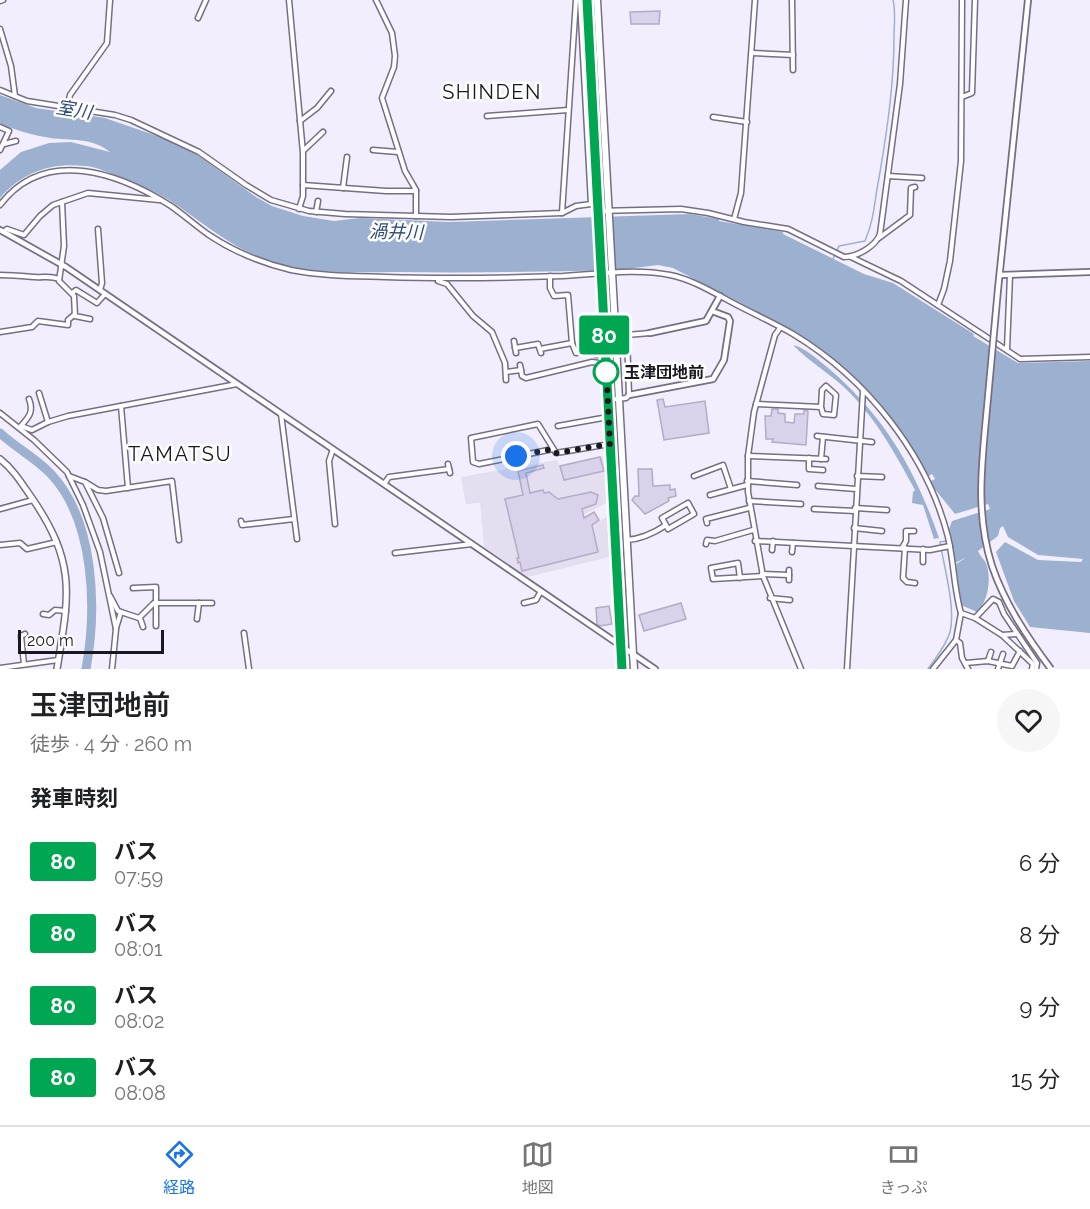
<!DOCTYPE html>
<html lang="ja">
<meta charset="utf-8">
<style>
:root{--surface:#fff;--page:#f6f6f6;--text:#202124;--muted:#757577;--line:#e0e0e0;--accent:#1a73e8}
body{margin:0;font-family:Raleway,"Noto Sans JP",sans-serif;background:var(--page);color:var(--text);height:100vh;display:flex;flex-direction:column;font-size:22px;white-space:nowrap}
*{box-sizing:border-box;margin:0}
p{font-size:20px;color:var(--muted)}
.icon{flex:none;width:33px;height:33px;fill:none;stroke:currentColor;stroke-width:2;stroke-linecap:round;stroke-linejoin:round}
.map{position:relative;height:669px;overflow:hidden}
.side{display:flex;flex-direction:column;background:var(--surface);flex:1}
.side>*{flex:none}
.badge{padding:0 12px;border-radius:4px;font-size:21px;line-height:39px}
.scale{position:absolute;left:18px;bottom:15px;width:146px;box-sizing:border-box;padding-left:6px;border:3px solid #1a1720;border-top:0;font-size:16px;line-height:21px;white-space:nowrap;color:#1a1720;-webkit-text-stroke:4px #fefefe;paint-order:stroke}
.you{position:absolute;width:30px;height:30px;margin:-15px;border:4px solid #fff;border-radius:50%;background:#1a73e8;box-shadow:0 0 0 9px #1a73e833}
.map>.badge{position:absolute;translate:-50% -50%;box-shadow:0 0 0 3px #fff}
h2{padding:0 30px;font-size:22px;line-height:54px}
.round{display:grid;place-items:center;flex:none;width:63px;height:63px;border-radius:32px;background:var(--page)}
.head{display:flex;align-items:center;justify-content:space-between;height:102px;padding:0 30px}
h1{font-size:28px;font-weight:600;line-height:45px}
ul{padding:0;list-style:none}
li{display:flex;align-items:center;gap:18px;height:72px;padding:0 30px}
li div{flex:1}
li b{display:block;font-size:22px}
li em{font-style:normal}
li .badge{min-width:66px;font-weight:700;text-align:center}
.dock{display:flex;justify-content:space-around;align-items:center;height:84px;border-top:2px solid var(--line);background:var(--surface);font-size:16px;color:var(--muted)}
.dock a{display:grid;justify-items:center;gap:3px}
.dock .active{color:var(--accent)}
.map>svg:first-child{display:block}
.built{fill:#e5def1}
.water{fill:#9cb1cf}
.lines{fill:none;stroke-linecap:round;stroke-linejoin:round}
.stream{stroke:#9cb1cf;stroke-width:1.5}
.river{stroke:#9cb1cf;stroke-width:9}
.building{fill:#dad1eb;stroke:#b4abc4;stroke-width:1.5}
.minor-casing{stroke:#766e85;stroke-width:7}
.tertiary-casing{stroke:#766e85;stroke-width:8}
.secondary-casing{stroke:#766e85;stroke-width:8}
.primary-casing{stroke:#766e85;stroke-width:9}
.trunk-casing{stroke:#766e85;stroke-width:9}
.minor{stroke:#fff;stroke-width:4}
.tertiary{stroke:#fff;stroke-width:4.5}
.secondary{stroke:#fff;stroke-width:5}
.primary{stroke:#fff;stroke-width:6}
.trunk{stroke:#fff;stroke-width:6}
.tertiary-bridge-casing{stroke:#766e85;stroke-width:8;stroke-linecap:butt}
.tertiary-bridge{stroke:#fff;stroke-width:4.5}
.line-casing{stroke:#fff;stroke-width:14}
.line{stroke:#00a651;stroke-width:9}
.walk{stroke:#1a1720;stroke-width:6;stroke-dasharray:0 10.8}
.stop-dot{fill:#fff;stroke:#00a651;stroke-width:3}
.labels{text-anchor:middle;stroke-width:5;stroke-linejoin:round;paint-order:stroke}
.stop-label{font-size:16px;font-weight:bold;fill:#1a1720;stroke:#fefefe;text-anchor:start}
.water-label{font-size:18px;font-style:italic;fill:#2d4a74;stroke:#fefefe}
.quarter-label{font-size:20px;letter-spacing:1.5px;fill:#1a1720;stroke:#fefefe}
</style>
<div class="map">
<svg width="1090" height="669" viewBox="0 0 1090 669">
<rect width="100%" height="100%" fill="#f3eefe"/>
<!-- built -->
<path class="built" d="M603 456 606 503 584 515 587 527 607 517 609 557 528 577 484 547 480 503 466 504 461 477 557 460 559 465Z"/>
<!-- water -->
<g class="water">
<path d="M0 95 36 108 105 118 163 138 199 156 256 197 272 206 303 216 334 221 360 218 449 222 690 214 719 219V221L783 232V234L864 274 893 283 974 334 973 336 1018 363 1090 361V633L1030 627 1014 601 996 552 1005 542 1038 560 1081 562 1083 559 1038 555 1008 537 1003 526 1000 528 998 536 978 551C980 556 984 559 986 563 992 578 988 602 977 612L961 605 956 564 967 557 955 563 948 532 952 521 990 509 988 504 955 514 929 482 935 479 932 474 927 477 913 452 861 386 792 332V330L673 268 658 265 619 270C544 272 470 273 396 272 353 272 311 275 270 261 229 247 204 223 169 200 154 191 136 184 120 177 108 173 98 167 85 166 52 162 22 172 0 198V170L21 152 49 143 71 142 110 152C92 137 70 141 50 138 32 135 16 130 0 124Z"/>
<path d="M793 345C804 347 817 359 827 367 884 415 915 469 939 538L934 539 923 505 912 503 913 492 915 490C897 457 877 420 850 393 833 375 810 363 793 345Z"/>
</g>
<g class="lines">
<!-- stream -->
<g class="stream">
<path d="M833 259 839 246 865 241C875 217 874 202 879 178 887 131 894 84 894 37 894 24 896 12 893 0"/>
<path d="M928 669C936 657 946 646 950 632 956 608 944 567 940 542L946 541"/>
</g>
<!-- river -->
<path class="river" d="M0 433C16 448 36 458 51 474 95 521 97 609 86 669"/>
</g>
<!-- building -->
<g class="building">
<path d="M660 11 659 24H631L630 12Z"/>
<path d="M663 399 665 407 705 401 709 433 664 440 657 400Z"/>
<path d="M772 409H778V413L785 414V422L794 423 795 414H804V410L808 411 806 445 772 442 773 439H766L765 416H771Z"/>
<path d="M600 457 604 471 564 480 560 466Z"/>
<path d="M543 465 544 468 526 473 530 493 543 490 544 493 549 492 558 499 591 492 598 495 596 504 582 509 584 518 594 512 599 520 592 525 598 552 522 571 520 562 518 563 517 558H519L505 499 523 495 518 471Z"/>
<path d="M638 469H652L653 486 670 485V490L675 489 676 496 668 498 669 501 645 514 632 500 635 496H639Z"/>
<path d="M681 603 686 619 644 631 639 615Z"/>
<path d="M609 606 612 624 600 626 597 624 596 608Z"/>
</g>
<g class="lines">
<!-- minor casing -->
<g class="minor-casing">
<g id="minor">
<path d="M289 0 303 153V196L299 209"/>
<path d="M376 0 392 33 395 56 394 67 382 98 405 171 416 190V216"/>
<path d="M792 0 793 70"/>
<path d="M0 1 3 0"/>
<path d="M198 18 206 0"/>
<path d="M0 29 11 66 15 96"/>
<path d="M752 53 793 55"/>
<path d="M0 90 27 101 115 115 131 120 199 152 246 185 271 200 309 211 345 214 451 217 562 213 576 206 591 204 580 0"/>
<path d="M962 97 972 93 975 0"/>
<path d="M67 108 70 95 107 43 110 0"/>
<path d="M487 116 568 110"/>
<path d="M713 117 747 122"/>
<path d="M300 121 317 108 331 91"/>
<path d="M0 127 9 131 0 150"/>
<path d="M4 144 16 141"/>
<path d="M304 150 323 132"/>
<path d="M373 150 398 152"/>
<path d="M888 176 922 178"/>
<path d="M303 185 386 191H416"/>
<path d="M343 188 347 157"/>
<path d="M62 202 64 246 59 281 74 296 75 316 90 319"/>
<path d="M0 205C45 146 119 173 171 206 184 215 196 226 209 235 233 251 262 263 291 270 321 276 354 276 385 277 445 279 504 278 563 276 598 274 636 268 670 275 694 280 714 293 735 304 754 314 774 323 793 334 866 378 927 454 948 537 954 562 954 590 961 613"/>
<path d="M598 211 681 209 708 213 744 222 788 229 844 257C857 257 876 246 880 234L900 84 906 0"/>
<path d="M316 212 318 201"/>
<path d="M562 213 576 0"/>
<path d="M734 219 741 193 755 0"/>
<path d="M98 229 102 283 100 290"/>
<path d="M4 232 7 229 24 235 40 216 53 205 88 193 159 200"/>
<path d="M879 238 910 215 911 188 915 187"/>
<path d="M851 257 901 281 1020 359 1090 357"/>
<path d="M0 275C13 275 23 276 35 277 44 278 49 275 59 279"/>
<path d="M550 276V288L554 296 568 295 572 343 576 353 591 351 596 355 605 354"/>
<path d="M438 281 447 284 473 316 492 332 505 363 506 380"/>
<path d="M72 293 76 290 97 303 105 294"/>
<path d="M938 305 944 289 950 261 961 161 962 0"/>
<path d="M780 328 775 335 754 412 748 456V492L763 576 801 669"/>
<path d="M0 332 32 327 38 321 68 325V320L74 315"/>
<path d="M514 341 516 353"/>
<path d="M515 348 538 344 541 353"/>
<path d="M540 349 572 343"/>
<path d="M1007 349 1010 275"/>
<path d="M520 365 522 376 526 378 592 362 606 364"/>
<path d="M506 372 521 370"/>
<path d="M39 393 48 422"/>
<path d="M608 400 626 398 629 395 627 335 650 333"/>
<path d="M756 404 821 407 823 414 834 415 836 395 826 386 822 390 821 407"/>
<path d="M121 406 128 488"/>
<path d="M0 413 34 440 67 472 83 505 100 552 116 629 112 669"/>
<path d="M281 414 297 539"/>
<path d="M21 426 32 430 48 422 68 416 237 384"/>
<path d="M558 426 608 417"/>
<path d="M20 427C29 417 34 412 29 399"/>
<path d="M817 436 872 442"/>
<path d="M333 449 329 461 335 524"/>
<path d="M553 449 479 464 473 462 471 438 538 424 556 453 610 444"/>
<path d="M748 456 826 459"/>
<path d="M809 458V469L823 470"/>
<path d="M821 459 823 437"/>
<path d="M448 464 450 473"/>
<path d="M69 476 85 482 103 518 119 573"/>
<path d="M694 476 723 465 731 489"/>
<path d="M857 476 882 477"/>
<path d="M747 481 797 485"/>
<path d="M85 482 98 490 106 491 172 481 179 540"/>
<path d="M384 484 389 477 449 469"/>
<path d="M818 486 856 489"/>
<path d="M710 495 747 485"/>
<path d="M749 501 801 504"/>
<path d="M855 508 887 510"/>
<path d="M0 509 33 500"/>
<path d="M814 509 855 511"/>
<path d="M241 521 242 525 294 519"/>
<path d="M707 523 706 519 749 508"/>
<path d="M854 528 882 531"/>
<path d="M627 540C641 539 654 533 666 525L662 518 688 503 694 514 668 529 666 525"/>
<path d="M755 541 930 550 950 546"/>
<path d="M706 544 707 540 715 541 753 530"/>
<path d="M0 545 20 543 27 549 57 542"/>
<path d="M902 548 906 541V531H914"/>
<path d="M905 548 903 578 907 582 915 583"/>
<path d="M772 550 773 541"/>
<path d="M792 552 793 543"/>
<path d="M395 553 472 544"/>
<path d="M923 562V549"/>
<path d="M762 574 789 575"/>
<path d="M740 578 738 563 711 568 713 579 763 576"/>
<path d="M789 580V570"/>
<path d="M133 588 156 587V626"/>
<path d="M110 596 118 611 139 618 154 603H212"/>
<path d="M770 598 790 600"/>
<path d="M524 603 536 600 541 591"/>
<path d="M43 614 49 615 55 610 66 611"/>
<path d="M140 618 143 627"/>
<path d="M975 618 1002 635 1016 634"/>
<path d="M197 619 199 603"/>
<path d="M116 628 121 612"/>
<path d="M244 633 249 669"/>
<path d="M1002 635 1033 664 1032 669"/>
<path d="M956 640 960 643 962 658 968 669"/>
<path d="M988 661 991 652"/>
<path d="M966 663 988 661 1012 666 1020 651"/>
<path d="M24 664 21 636 25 634"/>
<path d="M0 668 58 660"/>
<path d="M847 669 863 391"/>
<path d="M933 669 956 640 961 613 975 618 993 599 999 602 1004 614 1037 663 1036 669"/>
<path d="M998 669 1003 654"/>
</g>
</g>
<!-- tertiary casing -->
<g class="tertiary-casing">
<g id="tertiary">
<path d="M0 230 66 267 655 669"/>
<path d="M1000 275 1090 272"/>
<path d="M998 289 1028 0"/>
<path d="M650 333 706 321 720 296"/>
<path d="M629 395 713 379 724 360 730 321 728 317 712 311"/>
</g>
</g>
<!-- secondary casing -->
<g class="secondary-casing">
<path id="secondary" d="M0 459C14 470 22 484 32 498 77 564 69 595 57 669"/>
</g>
<!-- primary casing -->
<g class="primary-casing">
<g id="primary">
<path d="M587 0 621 645"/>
<path d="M597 0 633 654"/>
</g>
</g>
<!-- trunk casing -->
<g class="trunk-casing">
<g id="trunk">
<path d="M621 645 622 669"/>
<path d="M633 654 634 669"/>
</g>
</g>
<!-- minor -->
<use href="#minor" class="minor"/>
<!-- tertiary -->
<use href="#tertiary" class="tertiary"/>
<!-- secondary -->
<use href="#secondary" class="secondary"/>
<!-- primary -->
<use href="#primary" class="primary"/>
<!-- trunk -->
<use href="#trunk" class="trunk"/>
<!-- tertiary-bridge casing -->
<g class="tertiary-bridge-casing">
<path id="tertiary-bridge" d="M998 289C994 329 991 368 987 408 982 462 975 513 992 566 1005 604 1027 637 1051 669"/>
</g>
<!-- tertiary-bridge -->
<use href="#tertiary-bridge" class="tertiary-bridge"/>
</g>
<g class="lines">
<!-- line casing -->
<g class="line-casing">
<path id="line" d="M587 0 622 669"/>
</g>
<!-- line -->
<use href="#line" class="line"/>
<!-- walk -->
<path class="walk" d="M516 456 553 449 556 453 610 444 606 364V372"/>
</g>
<!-- markers -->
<circle class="stop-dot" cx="606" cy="372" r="12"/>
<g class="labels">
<!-- stop labels -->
<g class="stop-label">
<text x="624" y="378">玉津団地前</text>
</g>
<!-- water labels -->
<g class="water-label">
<text transform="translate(74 110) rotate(9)" y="6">室川</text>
<text transform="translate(396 232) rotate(1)" y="6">渦井川</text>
</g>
<!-- quarter labels -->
<g class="quarter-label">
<text x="492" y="99">SHINDEN</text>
<text x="180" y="461">TAMATSU</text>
</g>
</g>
</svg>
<div class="scale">200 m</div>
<div class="you" style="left:516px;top:456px"></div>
<b class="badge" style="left:604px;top:335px;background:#00a651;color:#fff">80</b>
</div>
<section class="side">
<div class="head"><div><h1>玉津団地前</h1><p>徒歩 · 4 分 · 260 m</p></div><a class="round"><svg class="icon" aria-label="heart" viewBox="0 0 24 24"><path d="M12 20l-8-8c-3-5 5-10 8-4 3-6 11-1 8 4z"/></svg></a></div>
<h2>発車時刻</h2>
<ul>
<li><span class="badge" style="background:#00a651;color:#fff">80</span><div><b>バス</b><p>07:59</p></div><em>6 分</em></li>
<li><span class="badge" style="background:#00a651;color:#fff">80</span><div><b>バス</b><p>08:01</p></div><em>8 分</em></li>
<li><span class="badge" style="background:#00a651;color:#fff">80</span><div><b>バス</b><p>08:02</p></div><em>9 分</em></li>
<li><span class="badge" style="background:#00a651;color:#fff">80</span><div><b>バス</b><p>08:08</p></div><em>15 分</em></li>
</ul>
</section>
<nav class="dock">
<a class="active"><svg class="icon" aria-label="directions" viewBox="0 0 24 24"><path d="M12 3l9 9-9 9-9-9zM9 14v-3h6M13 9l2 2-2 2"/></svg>経路</a>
<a><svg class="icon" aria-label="map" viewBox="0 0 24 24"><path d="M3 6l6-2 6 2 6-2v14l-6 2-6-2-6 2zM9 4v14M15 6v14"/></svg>地図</a>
<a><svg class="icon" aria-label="tickets" viewBox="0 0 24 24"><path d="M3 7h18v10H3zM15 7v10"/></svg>きっぷ</a>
</nav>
